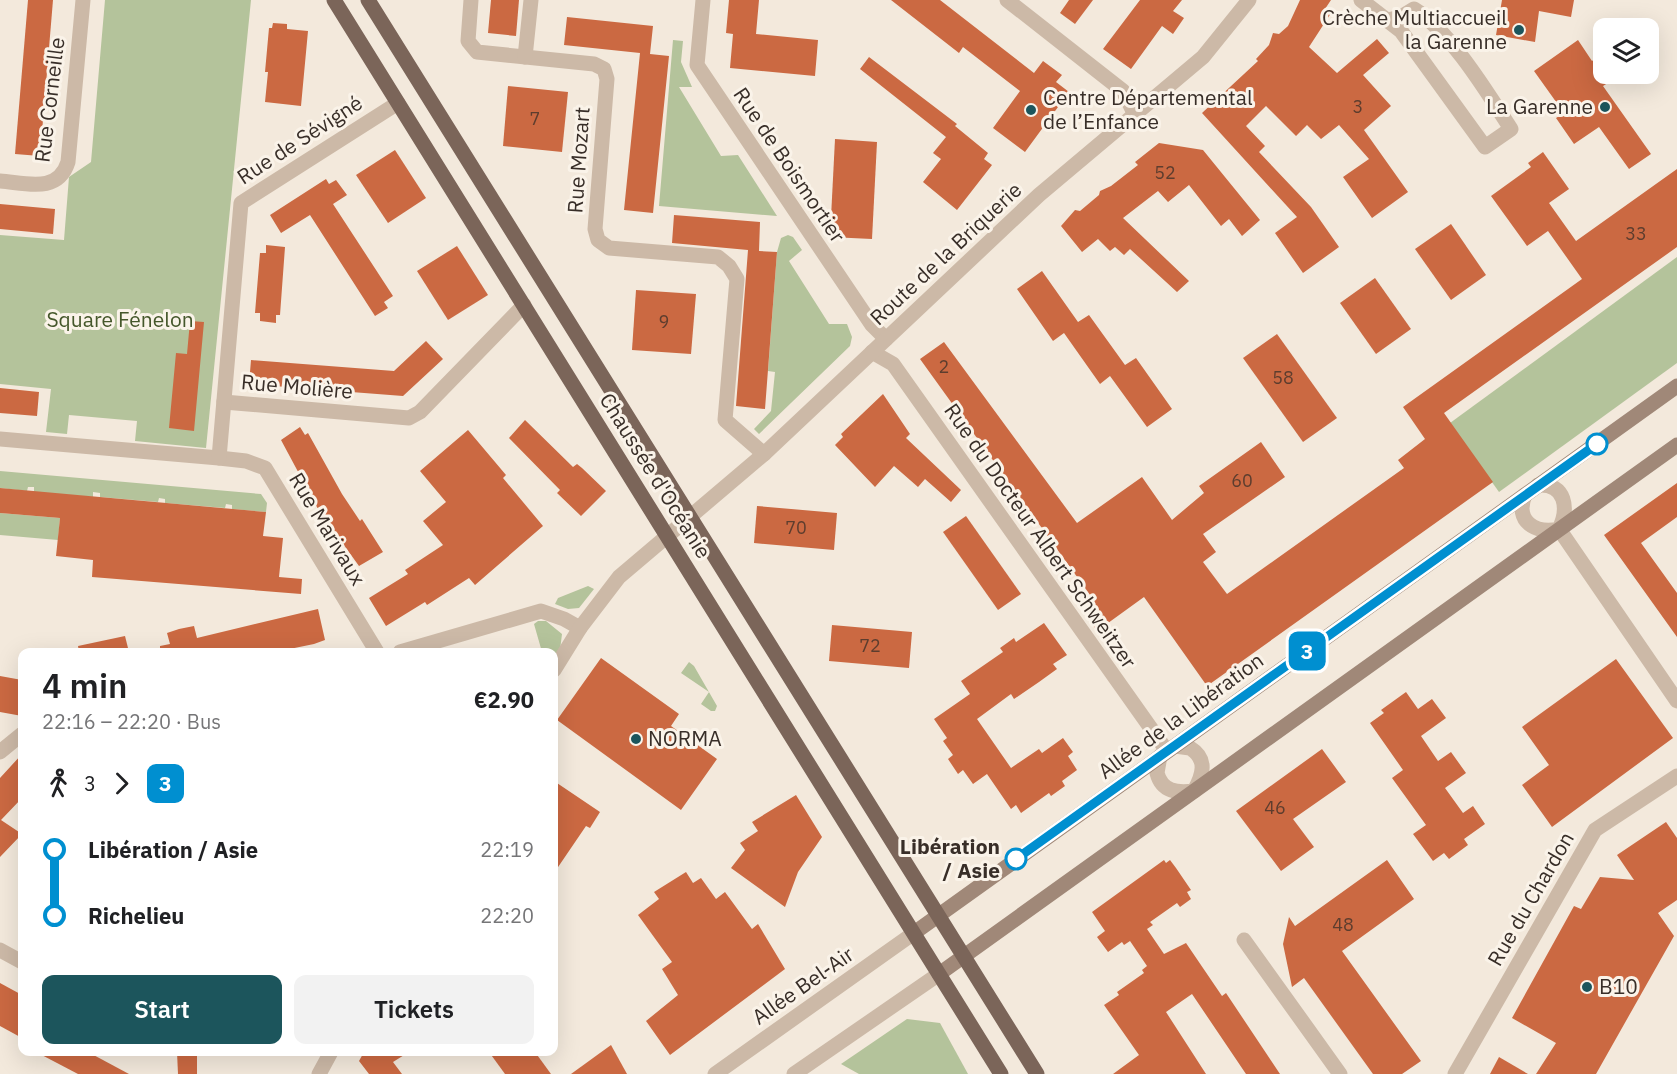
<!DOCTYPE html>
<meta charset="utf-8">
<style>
:root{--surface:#fff;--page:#f2f2f2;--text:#202124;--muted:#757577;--accent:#1c555c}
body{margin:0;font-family:"IBM Plex Sans",sans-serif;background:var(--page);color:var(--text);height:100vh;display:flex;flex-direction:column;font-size:22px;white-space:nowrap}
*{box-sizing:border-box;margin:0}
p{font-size:20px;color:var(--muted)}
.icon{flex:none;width:33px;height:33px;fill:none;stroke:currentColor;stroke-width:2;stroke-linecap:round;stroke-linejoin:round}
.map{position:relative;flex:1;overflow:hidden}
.details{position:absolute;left:18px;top:648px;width:540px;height:408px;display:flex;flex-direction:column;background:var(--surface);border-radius:12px;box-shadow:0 6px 24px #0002}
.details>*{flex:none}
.badge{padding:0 12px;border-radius:9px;font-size:21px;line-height:39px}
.controls{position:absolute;left:1593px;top:18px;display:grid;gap:12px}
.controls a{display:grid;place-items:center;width:66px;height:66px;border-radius:12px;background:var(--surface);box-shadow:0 6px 24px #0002;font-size:30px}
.map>.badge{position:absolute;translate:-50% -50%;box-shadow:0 0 0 3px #fff}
.legs{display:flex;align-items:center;gap:9px;height:66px;padding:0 24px;font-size:20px}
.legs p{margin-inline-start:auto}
.headline{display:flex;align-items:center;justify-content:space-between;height:102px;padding:0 24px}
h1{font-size:33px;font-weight:600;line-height:45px}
.action{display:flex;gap:12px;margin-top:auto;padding:12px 24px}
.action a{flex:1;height:69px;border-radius:12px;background:var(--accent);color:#fff;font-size:24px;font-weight:600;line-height:69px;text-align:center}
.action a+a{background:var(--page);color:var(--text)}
ul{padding:0 24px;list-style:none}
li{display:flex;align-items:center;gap:21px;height:66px;font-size:22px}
li i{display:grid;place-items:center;width:9px;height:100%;margin:0 8px;background:currentColor}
li i::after{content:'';width:15px;height:15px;margin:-8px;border:4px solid;border-radius:50%;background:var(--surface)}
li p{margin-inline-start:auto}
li:first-child i{background:linear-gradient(#0000 50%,currentColor 0)}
li:last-child i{background:linear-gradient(currentColor 50%,#0000 0)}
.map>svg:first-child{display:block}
.green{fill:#b4c39b}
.building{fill:#cb6942}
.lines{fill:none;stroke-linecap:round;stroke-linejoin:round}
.minor{stroke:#ccb9a7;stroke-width:15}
.tertiary{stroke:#ccb9a7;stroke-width:15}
.secondary{stroke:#a08878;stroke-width:15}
.primary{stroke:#7b6559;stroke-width:15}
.line-1-casing{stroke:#fff;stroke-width:14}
.line-1{stroke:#008fd0;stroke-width:9}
.poi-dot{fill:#1c555c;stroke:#faf3e9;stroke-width:2}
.stop-1-dot{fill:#fff;stroke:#008fd0;stroke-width:3}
.labels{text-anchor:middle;stroke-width:6;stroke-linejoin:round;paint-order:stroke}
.number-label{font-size:18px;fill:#5d3d2e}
.poi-label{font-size:21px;fill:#382e28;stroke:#faf3e9;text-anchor:start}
.street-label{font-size:21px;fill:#382e28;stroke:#faf3e9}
.park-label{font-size:21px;fill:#45572b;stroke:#faf3e9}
.stop-label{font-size:21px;font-weight:bold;fill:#382e28;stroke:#faf3e9;text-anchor:end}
</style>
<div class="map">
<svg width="1677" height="1074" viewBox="0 0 1677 1074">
<rect width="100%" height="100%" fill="#f3e9dc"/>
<!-- green -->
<g class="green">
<path d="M105 0H251L206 448 135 441 137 421 69 415 67 434 46 432 51 389 0 384V235L64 240 69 177 91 162Z"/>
<path d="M673 40 683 41 681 62 692 87H679L721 156 738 155 777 216 659 206Z"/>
<path d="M788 235 793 237 802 250 789 261 829 324H847L852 337 850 346 759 434 754 429 771 411 775 372 768 371 777 252 781 238Z"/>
<path d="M1677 257V363L1499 492 1450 423Z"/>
<path d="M0 471 261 494 267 503 266 512 232 509V505L226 504 225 508 165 503V499L159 498 158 502 100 497V493L93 492V497L34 492V487H28L27 491 0 488Z"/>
<path d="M0 513 60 518 58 540 0 535Z"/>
<path d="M588 586 594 589 579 608 568 609 555 604 558 598Z"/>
<path d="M538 621H546L562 634 560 650 554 661V652H542L534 624Z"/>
<path d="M689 662 694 666 717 706 715 711H711L701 704 709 692 681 673Z"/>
<path d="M907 1019 940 1023 968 1074H859L841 1064Z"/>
</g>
<!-- building -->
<g class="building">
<path d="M28 0H53L40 156 15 154Z"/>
<path d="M491 0H519L516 36 488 33Z"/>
<path d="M729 0H759L756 34 818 40 815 76 730 68 733 34 726 33Z"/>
<path d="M891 0H940L1034 73 1043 61 1062 75 1056 82 1069 92 1025 152 993 128 1020 91 963 47 959 53Z"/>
<path d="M1069 0H1093L1075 24 1060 13Z"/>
<path d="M1140 0H1182L1173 11 1184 18 1173 34 1162 26 1131 69 1103 49Z"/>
<path d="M1300 0H1331L1325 9 1331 13 1309 47 1337 73 1377 39 1389 53 1363 75 1391 106 1364 130 1408 192 1372 218 1343 177 1369 159 1339 125 1321 139 1307 125 1296 136 1266 106 1246 126 1265 146 1259 152 1311 207 1339 247 1303 273 1275 233 1297 217 1202 113 1258 61 1256 59 1269 45 1273 33 1279 34 1288 26Z"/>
<path d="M1502 0H1574L1571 17 1539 11 1535 42 1496 35Z"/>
<path d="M567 17 653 26 650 54 669 56 653 213 624 210 640 53 564 45Z"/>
<path d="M273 23 287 24V29L308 31 301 106 265 102 268 72H265L269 28H272Z"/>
<path d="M1578 40 1592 61 1604 53V74H1622L1603 86 1651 154 1629 169 1599 127 1574 144 1556 118 1564 113 1534 71Z"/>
<path d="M869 57 957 124 955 126 988 153 984 159 992 165 957 210 923 182 941 159 933 153 946 137 860 69Z"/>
<path d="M508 86 568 92 562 152 503 146Z"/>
<path d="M835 139 877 142 872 239 830 237Z"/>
<path d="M1159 143 1203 150 1260 220 1242 236 1229 219 1221 226 1189 185 1168 202 1158 191 1123 218 1189 281 1177 292 1130 249 1124 255 1115 247 1110 251 1098 239 1082 252 1061 226 1075 210 1080 211 1099 195 1100 191 1111 186 1138 165 1135 162Z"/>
<path d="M395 150 426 198 388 223 356 175Z"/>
<path d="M1543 152 1569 189 1549 203 1576 241 1677 169V247L1444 413 1493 482 1207 686 1144 597 1097 631 1081 608 1093 599 920 359 944 342 1077 523 1142 477 1172 520 1204 493 1199 486 1261 442 1285 477 1203 534 1216 552 1203 562 1227 594 1404 468 1398 460 1425 439 1403 407 1582 279 1548 231 1527 246 1491 196 1531 167 1528 163Z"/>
<path d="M326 179 329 184 336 180 347 195 333 204 393 296 384 302 388 308 375 316 310 215 281 233 270 215Z"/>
<path d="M0 204 55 209 53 234 0 229Z"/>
<path d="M674 215 760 222 759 251 777 252 765 409 736 406 748 250 672 243Z"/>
<path d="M1451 224 1486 275 1451 300 1415 249Z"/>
<path d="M266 245 285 247 280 315H276V323L260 321V313H255L260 253H266Z"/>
<path d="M457 246 488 295 448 320 417 271Z"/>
<path d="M1042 271 1078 322 1089 315 1125 365 1136 358 1172 409 1147 427 1110 376 1100 384 1064 333 1053 341 1017 289Z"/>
<path d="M1375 278 1411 329 1376 354 1340 303Z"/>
<path d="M636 290 696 294 691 354 632 350Z"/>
<path d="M190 321 204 322 194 431 169 428 176 353 187 354Z"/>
<path d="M1277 334 1337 418 1303 442 1243 358Z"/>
<path d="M426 341 443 359 403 396 249 384 251 360 394 371Z"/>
<path d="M0 388 39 392 37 416 0 413Z"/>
<path d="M883 394 910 434 906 438 961 490 951 502 925 479 918 487 894 466 875 487 835 445 843 437 841 434Z"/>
<path d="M525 420 573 467 577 464 582 468 606 491 581 516 557 493 560 490 509 438Z"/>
<path d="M300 427 305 435 308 433 342 494 360 521 362 519 383 552 359 566 318 509 281 440Z"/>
<path d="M468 430 506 475 503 478 543 526 475 585 469 578 427 605 425 602 386 626 369 598 408 574 405 570 443 545 423 521 446 502 420 471Z"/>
<path d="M1677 483V517L1641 543 1677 593V637L1604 535Z"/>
<path d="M0 488 266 512 263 536 283 538 279 577 302 579 301 594 92 577 93 560 56 556 60 518 0 513Z"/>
<path d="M757 506 837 513 834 550 754 543Z"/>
<path d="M966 516 1021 594 998 610 943 532Z"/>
<path d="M318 609 325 640 314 644 275 652H160V646L170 644 167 633 179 629 194 626 197 638Z"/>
<path d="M1044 623 1067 655 1053 664 1057 669 1039 682 1014 699 1011 694 977 719 1011 768 1039 749 1042 753 1063 738 1073 752 1068 756 1077 770 1062 781 1065 786 1051 796 1049 793 1021 813 1016 805 1011 809 987 774 973 784 963 770 958 774 948 759 953 755 943 741 947 738 934 719 970 694 961 681 1003 652 1000 648 1014 638 1016 642Z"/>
<path d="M832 625 912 632 909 668 829 661Z"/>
<path d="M125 636 129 652H79L78 646Z"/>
<path d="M601 658 679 714 671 726 717 759 681 810 557 720Z"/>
<path d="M1616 659 1673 738 1552 827 1522 785 1549 765 1522 727Z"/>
<path d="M0 676 22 680V716L0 712Z"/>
<path d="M1406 692 1418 709 1432 699 1446 718 1421 736 1438 761 1451 752 1466 773 1445 788 1463 813 1473 806 1485 824 1464 839 1468 845 1449 859 1444 853 1433 861 1413 834 1426 825 1392 778 1403 770 1370 723 1384 713 1381 710Z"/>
<path d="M1322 749 1346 782 1293 819 1314 847 1281 871 1236 811Z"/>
<path d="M22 754V798L1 820 22 834 0 857V778Z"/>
<path d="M554 781 600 812 590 828 586 826 554 873Z"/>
<path d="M796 795 822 837 798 872 785 907 731 868 745 850 740 843 758 831 752 822Z"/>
<path d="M1666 822 1677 838V900L1658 913 1674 936 1596 1074H1536L1556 1043 1512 1018 1574 906 1581 909 1600 877 1634 880 1617 855Z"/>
<path d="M1164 860 1166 863 1170 860 1176 868 1191 890 1187 892 1191 899 1180 907 1177 903 1150 922 1153 925 1147 929 1164 954 1186 943 1222 996 1226 993 1280 1074H1246L1192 994 1166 1012 1206 1074H1113L1139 1055 1104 1005 1119 995 1117 992 1144 973 1142 970 1147 966 1130 941 1124 945 1122 942 1108 952 1097 937 1105 931 1092 912Z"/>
<path d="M1387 860 1414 899 1342 951 1421 1061 1402 1074H1373L1304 978 1292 987 1283 944 1289 917 1295 926Z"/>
<path d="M686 872 693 883 701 878 716 899 725 892 752 929 758 924 785 969 670 1055 646 1021 678 995 662 969 672 962 638 915 659 899 654 892Z"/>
<path d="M0 983 22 995V1038L0 1026Z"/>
<path d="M611 1045 627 1074H571Z"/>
<path d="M36 1052H88L129 1074H78Z"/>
<path d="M177 1052H197V1074H178Z"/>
<path d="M364 1052H409L393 1062 402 1074H369L359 1061Z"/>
<path d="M489 1052H535L551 1074H505Z"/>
<path d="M1499 1057 1528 1074H1490Z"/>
</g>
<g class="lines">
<!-- minor -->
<g class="minor">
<path d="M471 0 468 41 477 52 594 64 604 69 607 79 595 229 598 240 609 248 718 257 729 266 737 279 725 420 764 454"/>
<path d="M703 0 697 65 872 325 886 339"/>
<path d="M1007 0 1123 91 1135 115"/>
<path d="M1361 0 1401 31 1485 147 1511 129C1487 92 1450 31 1414 9L1401 17 1387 20"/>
<path d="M525 57 531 0"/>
<path d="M0 181C26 183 58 194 68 162L83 0"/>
<path d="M872 352 893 364 1167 751"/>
<path d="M224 402 409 418 420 412 524 305"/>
<path d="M0 439 219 458 246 461 265 468 377 652"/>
<path d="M219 458 241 203 398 103"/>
<path d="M1525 495C1514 522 1536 534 1559 529 1569 509 1566 483 1538 485"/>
<path d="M1559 529 1677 701"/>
<path d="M400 652 541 611 564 619 580 628"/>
<path d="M554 670 580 628 619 577 764 454 1039 195 1203 57 1249 0"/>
<path d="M0 752 22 734"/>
<path d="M1160 756 1157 773C1162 792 1177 793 1194 791 1203 775 1208 759 1190 748L1175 746"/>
<path d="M1244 940 1340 1074"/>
<path d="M0 950 22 962"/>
<path d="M319 1074 331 1052"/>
<path d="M1455 1074 1595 830 1677 776"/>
</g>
<!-- tertiary -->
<g class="tertiary">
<path d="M715 1074 914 933"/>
<path d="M794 1074 939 974"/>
</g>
<!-- secondary -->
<g class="secondary">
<path d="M914 933 1677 386"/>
<path d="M939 974 1677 445"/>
</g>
<!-- primary -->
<g class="primary">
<path d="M334 0 1001 1074"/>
<path d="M368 0 1037 1074"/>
</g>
</g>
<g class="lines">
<!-- line-1 casing -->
<g class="line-1-casing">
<path id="line-1" d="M1016 859 1597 444"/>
</g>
<!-- line-1 -->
<use href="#line-1" class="line-1"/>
</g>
<!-- markers -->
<g class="poi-dot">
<circle cx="1519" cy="30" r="6"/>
<circle cx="1605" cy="107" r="6"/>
<circle cx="1031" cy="110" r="6"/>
<circle cx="636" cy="739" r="6"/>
<circle cx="1587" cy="987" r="6"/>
</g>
<g class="stop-1-dot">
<circle cx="1597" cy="444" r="10"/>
<circle cx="1016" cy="859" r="10"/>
</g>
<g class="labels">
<!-- number labels -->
<g class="number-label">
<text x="1358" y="113">3</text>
<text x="535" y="125">7</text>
<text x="1165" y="179">52</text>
<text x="1636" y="240">33</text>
<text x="664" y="328">9</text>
<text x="944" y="373">2</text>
<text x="1283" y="384">58</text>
<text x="1242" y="487">60</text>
<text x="796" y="534">70</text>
<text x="870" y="652">72</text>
<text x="1275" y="814">46</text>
<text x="1343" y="931">48</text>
</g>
<!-- poi labels -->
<g class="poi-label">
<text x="1507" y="25" text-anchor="end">Crèche Multiaccueil<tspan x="1507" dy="24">la Garenne</tspan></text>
<text x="1043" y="105">Centre Départemental<tspan x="1043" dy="24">de l’Enfance</tspan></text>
<text x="1593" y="114" text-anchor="end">La Garenne</text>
<text x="648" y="746">NORMA</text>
<text x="1599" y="994">B10</text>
</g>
<!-- street labels -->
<g class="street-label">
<text transform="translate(50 100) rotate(-83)" y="7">Rue Corneille</text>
<text transform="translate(300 140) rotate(-33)" y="7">Rue de Sévigné</text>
<text transform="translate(579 160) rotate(-86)" y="7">Rue Mozart</text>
<text transform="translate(789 165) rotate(56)" y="7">Rue de Boismortier</text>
<text transform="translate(946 254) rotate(-43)" y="7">Route de la Briquerie</text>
<text transform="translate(297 387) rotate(5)" y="7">Rue Molière</text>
<text transform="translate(655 476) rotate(58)" y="7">Chaussée d'Océanie</text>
<text transform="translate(327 529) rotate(59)" y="7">Rue Marivaux</text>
<text transform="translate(1040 536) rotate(55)" y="7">Rue du Docteur Albert Schweitzer</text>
<text transform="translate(1181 716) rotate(-36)" y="7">Allée de la Libération</text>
<text transform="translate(1531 899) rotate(-60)" y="7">Rue du Chardon</text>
<text transform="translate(803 986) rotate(-35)" y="7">Allée Bel-Air</text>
</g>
<!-- park labels -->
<g class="park-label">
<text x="120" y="327">Square Fénelon</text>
</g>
<!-- stop labels -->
<g class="stop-label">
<text x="1000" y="854">Libération<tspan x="1000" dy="24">/ Asie</tspan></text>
</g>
</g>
</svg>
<div class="controls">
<a><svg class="icon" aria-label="layers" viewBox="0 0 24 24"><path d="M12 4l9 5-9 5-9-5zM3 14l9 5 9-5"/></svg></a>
</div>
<b class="badge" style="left:1307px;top:651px;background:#008fd0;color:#fff">3</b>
<section class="details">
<div class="headline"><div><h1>4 min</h1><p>22:16 – 22:20 · Bus</p></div><b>€2.90</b></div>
<div class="legs"><svg class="icon" aria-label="walk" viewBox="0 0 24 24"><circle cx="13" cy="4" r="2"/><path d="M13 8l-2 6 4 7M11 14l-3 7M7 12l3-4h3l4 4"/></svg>3<svg class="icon" aria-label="forward" viewBox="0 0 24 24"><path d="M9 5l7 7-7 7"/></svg><b class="badge" style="background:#008fd0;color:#fff">3</b></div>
<ul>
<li><i style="color:#008fd0"></i><b>Libération / Asie</b><p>22:19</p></li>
<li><i style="color:#008fd0"></i><b>Richelieu</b><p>22:20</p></li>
</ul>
<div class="action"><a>Start</a><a>Tickets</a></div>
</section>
</div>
